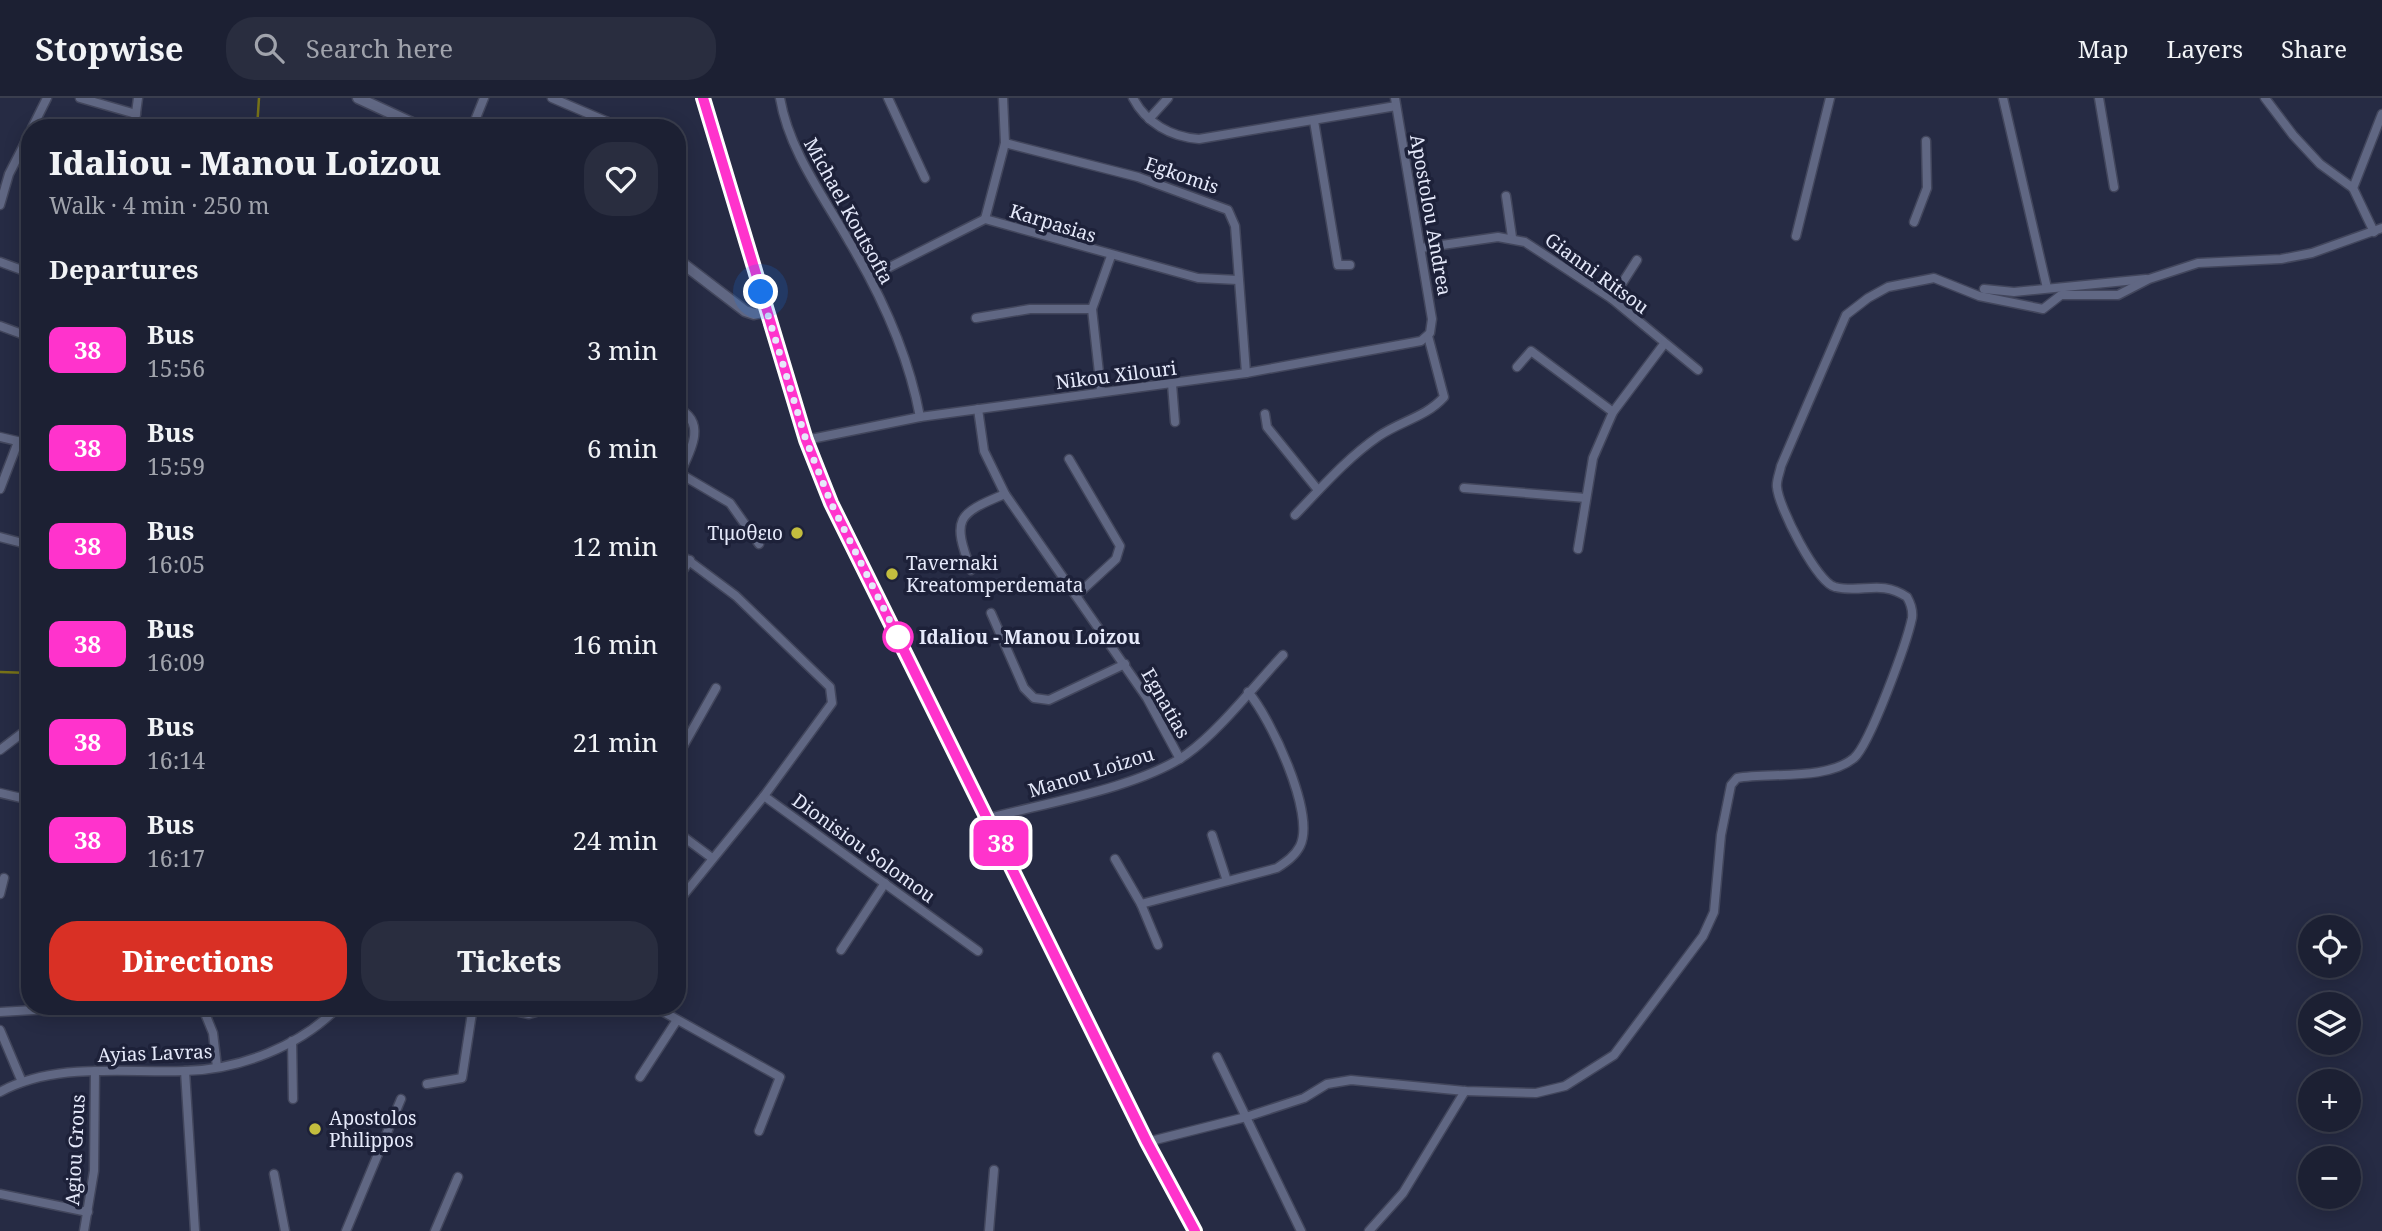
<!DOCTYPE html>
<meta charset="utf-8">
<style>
:root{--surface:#1c2033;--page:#292d3f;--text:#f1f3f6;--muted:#a0a3ac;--line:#3a3e4e;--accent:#d93025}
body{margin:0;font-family:"Noto Serif",serif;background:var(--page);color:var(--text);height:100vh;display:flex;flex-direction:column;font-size:26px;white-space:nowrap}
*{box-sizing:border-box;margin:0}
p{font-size:23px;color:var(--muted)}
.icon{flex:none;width:38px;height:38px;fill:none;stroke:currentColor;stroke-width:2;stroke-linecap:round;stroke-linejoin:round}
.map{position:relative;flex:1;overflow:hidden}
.details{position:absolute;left:21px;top:21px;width:665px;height:896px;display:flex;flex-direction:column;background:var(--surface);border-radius:28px;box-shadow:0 4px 18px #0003,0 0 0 2px var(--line)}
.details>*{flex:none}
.badge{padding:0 14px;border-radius:10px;font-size:24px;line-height:46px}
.tools{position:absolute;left:2298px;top:817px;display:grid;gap:14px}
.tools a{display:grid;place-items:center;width:63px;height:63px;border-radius:50%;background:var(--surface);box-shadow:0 4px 18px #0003,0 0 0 2px var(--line);font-size:35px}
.you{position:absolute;width:35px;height:35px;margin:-18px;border:5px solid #fff;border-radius:50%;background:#1a73e8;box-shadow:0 0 0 10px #1a73e833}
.map>.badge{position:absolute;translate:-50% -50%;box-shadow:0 0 0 4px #fff}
h2{padding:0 28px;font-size:26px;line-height:63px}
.round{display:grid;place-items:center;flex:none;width:74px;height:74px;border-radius:28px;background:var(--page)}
.overview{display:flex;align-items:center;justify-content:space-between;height:119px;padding:0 28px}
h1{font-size:33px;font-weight:800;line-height:52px}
.primary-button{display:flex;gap:14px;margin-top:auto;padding:14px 28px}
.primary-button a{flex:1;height:80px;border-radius:28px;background:var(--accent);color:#fff;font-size:28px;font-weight:800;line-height:80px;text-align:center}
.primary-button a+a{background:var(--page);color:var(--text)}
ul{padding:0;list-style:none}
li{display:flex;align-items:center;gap:21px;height:98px;padding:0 28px}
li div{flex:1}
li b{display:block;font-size:26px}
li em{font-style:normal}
li .badge{min-width:77px;font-weight:700;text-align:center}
header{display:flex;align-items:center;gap:42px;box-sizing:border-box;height:98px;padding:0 35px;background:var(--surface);border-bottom:2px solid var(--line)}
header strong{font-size:33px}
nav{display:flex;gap:38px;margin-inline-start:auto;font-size:24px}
.search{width:490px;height:63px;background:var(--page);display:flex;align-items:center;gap:18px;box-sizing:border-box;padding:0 24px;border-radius:28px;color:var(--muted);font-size:26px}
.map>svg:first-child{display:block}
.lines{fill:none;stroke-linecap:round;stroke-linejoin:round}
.stream{stroke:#777218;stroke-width:2.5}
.minor-casing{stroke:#42465c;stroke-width:11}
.tertiary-casing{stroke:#42465c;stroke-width:13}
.secondary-casing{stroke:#42465c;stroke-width:14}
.minor{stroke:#606783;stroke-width:8}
.tertiary{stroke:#606783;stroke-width:10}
.secondary{stroke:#606783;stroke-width:10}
.line-casing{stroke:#fff;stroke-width:16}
.line{stroke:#f3c;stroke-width:10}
.walk{stroke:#e5e9fa;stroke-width:7;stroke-dasharray:0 12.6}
.poi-dot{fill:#c3bd3e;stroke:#1d2139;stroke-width:2.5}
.stop-dot{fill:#fff;stroke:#f3c;stroke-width:3.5}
.labels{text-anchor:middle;stroke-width:7;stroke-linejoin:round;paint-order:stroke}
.street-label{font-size:19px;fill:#e5e9fa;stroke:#1d2139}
.poi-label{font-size:19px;fill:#e5e9fa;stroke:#1d2139;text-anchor:start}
.stop-label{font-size:19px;font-weight:bold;fill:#e5e9fa;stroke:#1d2139;text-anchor:start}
</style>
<header>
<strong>Stopwise</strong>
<div class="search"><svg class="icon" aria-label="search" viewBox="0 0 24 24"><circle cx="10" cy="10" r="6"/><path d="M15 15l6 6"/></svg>Search here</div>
<nav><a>Map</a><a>Layers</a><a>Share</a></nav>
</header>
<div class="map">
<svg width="2382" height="1133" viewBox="0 0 2382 1133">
<rect width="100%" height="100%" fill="#262b44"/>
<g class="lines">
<!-- stream -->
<g class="stream">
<path d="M257 30 259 0"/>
<path d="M0 574 30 575"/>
</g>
<!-- minor casing -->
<g class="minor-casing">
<g id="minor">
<path d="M80 0 136 16"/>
<path d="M552 0 622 30"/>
<path d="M780 0C789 53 824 99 850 145 881 197 909 259 920 319"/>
<path d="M888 0 925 80"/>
<path d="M1133 0C1146 25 1171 39 1199 41L1396 8"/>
<path d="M2003 0 2047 190"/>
<path d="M2099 0 2114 89"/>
<path d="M2265 0 2293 37 2320 66 2353 90 2374 134"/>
<path d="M1149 21 1168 0"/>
<path d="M1314 23 1338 167H1350"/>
<path d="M32 30 47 0"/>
<path d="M134 30 138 0"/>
<path d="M472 30 484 0"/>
<path d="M1005 45 1138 79 1228 112 1235 128 1246 275"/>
<path d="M2353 90 2382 16"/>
<path d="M1506 98 1512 139"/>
<path d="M0 107 9 76 30 35"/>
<path d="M985 121 1005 45 1003 0"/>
<path d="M1914 124 1927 90 1926 43"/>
<path d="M1796 138 1830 0"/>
<path d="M1421 150 1498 139 1525 144 1612 201 1698 272"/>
<path d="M0 164 30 175"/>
<path d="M870 179 985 121 1198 180 1238 182"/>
<path d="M1984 191 2014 194 2146 181"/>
<path d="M1612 201 1637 162"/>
<path d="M976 220 1030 211H1092"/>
<path d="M0 228 30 239"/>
<path d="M1517 269 1531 253 1613 314"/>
<path d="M1172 286 1175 324"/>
<path d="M1101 293 1092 211 1111 158"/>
<path d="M677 310C709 324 689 356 678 379"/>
<path d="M978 311 984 353 1005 396 1147 600 1180 661"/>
<path d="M1265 316 1267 329 1318 392"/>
<path d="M0 339 30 346"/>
<path d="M806 342 920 319 1246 275 1421 243 1430 235 1432 221 1395 0"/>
<path d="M1069 361 1120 448 1116 461 1078 496"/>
<path d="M679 375 730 405 759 446"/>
<path d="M1464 390 1586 400"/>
<path d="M0 391 18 344"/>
<path d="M1295 417C1322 389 1347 360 1379 338 1401 323 1426 319 1444 299L1428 238"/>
<path d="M0 439 30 447"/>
<path d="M1578 451 1593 360 1613 314 1664 246"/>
<path d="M677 454 736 498 830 589 832 605 764 698 978 853"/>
<path d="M971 472C952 421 956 416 1005 396"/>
<path d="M677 481 690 462"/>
<path d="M29 508 30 504"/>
<path d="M991 515 1024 590 1034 600 1049 602 1125 566"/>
<path d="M0 652 30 629"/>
<path d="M677 659 716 590"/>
<path d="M0 695 30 702"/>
<path d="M989 720C1046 705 1141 689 1187 656 1219 633 1255 587 1283 557"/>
<path d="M677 734 712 760"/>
<path d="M1212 737 1227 783"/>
<path d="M1115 761 1141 806 1158 847"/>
<path d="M0 796 4 780"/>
<path d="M677 805 764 698"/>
<path d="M1141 806 1277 770C1286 764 1295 758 1300 748 1316 716 1270 619 1248 594"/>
<path d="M841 852 885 785"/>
<path d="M202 908 213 935 217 969"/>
<path d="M491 908 529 916 556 908"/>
<path d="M653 908 780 979 759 1033"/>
<path d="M0 914 67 910"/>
<path d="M0 932 22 984"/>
<path d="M292 943 293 1001"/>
<path d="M1217 959 1301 1133"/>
<path d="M185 973 195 1133"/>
<path d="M640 979 677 922"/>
<path d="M427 986 462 980 473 908"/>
<path d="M0 994C55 964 124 975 184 973 239 972 301 948 339 908"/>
<path d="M1147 1044 1246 1019 1304 1000 1327 986 1351 982 1465 993 1536 995 1565 988 1584 976 1614 957 1703 838 1714 814 1721 737 1731 687 1737 680C1770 674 1826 683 1854 660 1870 646 1907 544 1912 520 1913 512 1911 506 1907 499 1880 481 1862 496 1835 489 1817 485 1778 408 1777 389 1776 383 1780 374 1781 368L1846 217 1868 200 1888 189 1934 180 1979 198 2043 211 2061 197H2118L2149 181 2198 165 2281 161 2312 155 2382 130"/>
<path d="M274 1076 285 1133"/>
<path d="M0 1096 88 1114"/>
<path d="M84 1133 94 1073 95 973"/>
<path d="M346 1133 401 1001"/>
<path d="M435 1133 458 1079"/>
<path d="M989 1133 994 1072"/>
<path d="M1369 1133 1403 1095 1465 993"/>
</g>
</g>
<!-- tertiary casing -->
<g class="tertiary-casing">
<g id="tertiary">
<path d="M358 0 423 30"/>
<path d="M677 161 745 213 754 216 767 213"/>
</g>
</g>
<!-- secondary casing -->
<g class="secondary-casing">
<path id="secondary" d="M703 0 806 342 831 405 1147 1044 1195 1133"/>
</g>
<!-- minor -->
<use href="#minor" class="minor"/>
<!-- tertiary -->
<use href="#tertiary" class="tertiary"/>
<!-- secondary -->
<use href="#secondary" class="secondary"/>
</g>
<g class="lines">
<!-- line casing -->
<g class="line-casing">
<path id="line" d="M703 0 806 342 831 405 1147 1044 1195 1133"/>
</g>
<!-- line -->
<use href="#line" class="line"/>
<!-- walk -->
<path class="walk" d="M761 194 806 342 831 405 898 539"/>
</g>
<!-- markers -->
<g class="poi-dot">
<circle cx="797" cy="435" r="7"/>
<circle cx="892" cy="476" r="7"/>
<circle cx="315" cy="1031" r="7"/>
</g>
<circle class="stop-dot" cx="898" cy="539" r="14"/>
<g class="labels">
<!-- street labels -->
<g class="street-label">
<text transform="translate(1182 77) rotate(19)" y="7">Egkomis</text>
<text transform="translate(849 113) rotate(61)" y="7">Michael Koutsofta</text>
<text transform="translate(1431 117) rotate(80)" y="7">Apostolou Andrea</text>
<text transform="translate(1053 125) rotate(17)" y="7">Karpasias</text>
<text transform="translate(1597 175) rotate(36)" y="7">Gianni Ritsou</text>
<text transform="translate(1116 277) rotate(-7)" y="7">Nikou Xilouri</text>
<text transform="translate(1166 605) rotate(60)" y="7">Egnatias</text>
<text transform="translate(1091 674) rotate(-17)" y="7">Manou Loizou</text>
<text transform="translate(864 750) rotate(36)" y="7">Dionisiou Solomou</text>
<text transform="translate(155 955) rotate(-2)" y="7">Ayias Lavras</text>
<text transform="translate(75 1052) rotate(-87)" y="7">Agiou Grous</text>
</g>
<!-- poi labels -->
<g class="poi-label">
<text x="783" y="442" text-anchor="end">Τιμοθειο</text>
<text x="906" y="472">Tavernaki<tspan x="906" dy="22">Kreatomperdemata</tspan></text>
<text x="329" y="1027">Apostolos<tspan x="329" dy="22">Philippos</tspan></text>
</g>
<!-- stop labels -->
<g class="stop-label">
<text x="919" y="546">Idaliou - Manou Loizou</text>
</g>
</g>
</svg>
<div class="tools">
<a><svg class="icon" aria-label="locate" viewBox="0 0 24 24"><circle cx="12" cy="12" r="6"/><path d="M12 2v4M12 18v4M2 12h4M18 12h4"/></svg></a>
<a><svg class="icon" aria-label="layers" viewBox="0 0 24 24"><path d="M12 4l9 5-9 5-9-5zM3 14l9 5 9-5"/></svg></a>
<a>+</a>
<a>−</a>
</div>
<div class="you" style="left:761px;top:194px"></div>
<b class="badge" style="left:1001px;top:745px;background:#f3c;color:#fff">38</b>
<section class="details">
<div class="overview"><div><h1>Idaliou - Manou Loizou</h1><p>Walk · 4 min · 250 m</p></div><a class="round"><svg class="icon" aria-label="heart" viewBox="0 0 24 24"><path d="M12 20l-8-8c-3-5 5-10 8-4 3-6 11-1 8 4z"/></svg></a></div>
<h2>Departures</h2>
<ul>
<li><span class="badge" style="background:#f3c;color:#fff">38</span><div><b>Bus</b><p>15:56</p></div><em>3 min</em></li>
<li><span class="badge" style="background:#f3c;color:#fff">38</span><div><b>Bus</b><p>15:59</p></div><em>6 min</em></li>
<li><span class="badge" style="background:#f3c;color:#fff">38</span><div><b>Bus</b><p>16:05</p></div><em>12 min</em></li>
<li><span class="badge" style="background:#f3c;color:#fff">38</span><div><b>Bus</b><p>16:09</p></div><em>16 min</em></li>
<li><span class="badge" style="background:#f3c;color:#fff">38</span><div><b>Bus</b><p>16:14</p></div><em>21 min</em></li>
<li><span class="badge" style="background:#f3c;color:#fff">38</span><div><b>Bus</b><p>16:17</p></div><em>24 min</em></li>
</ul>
<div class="primary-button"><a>Directions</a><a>Tickets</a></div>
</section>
</div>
